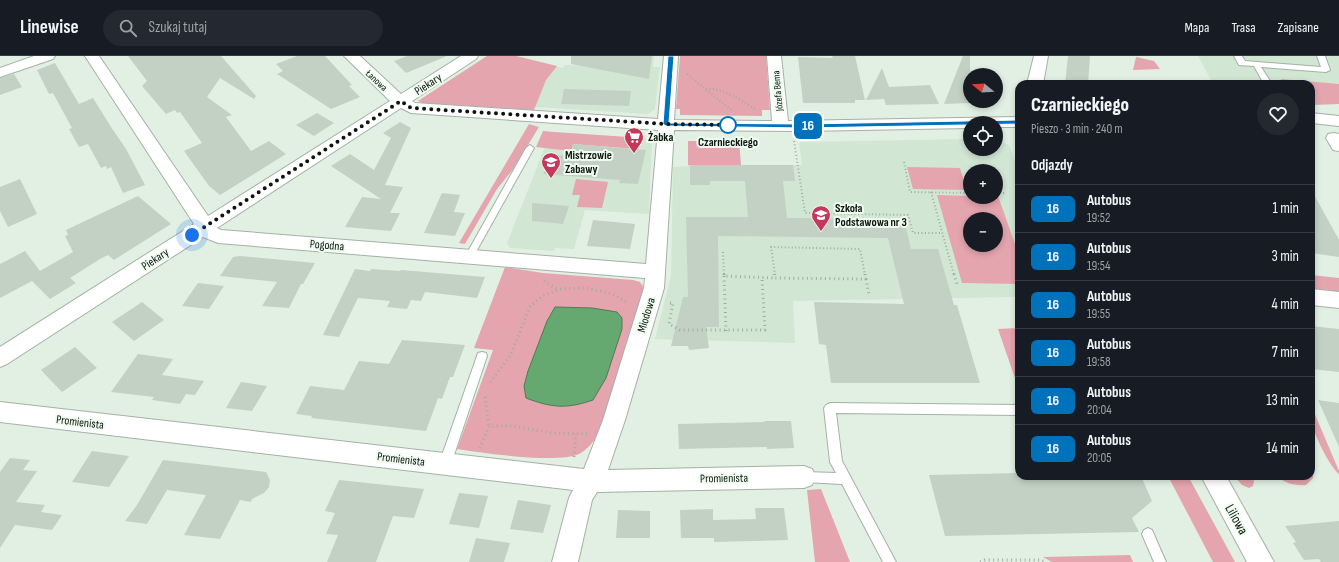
<!DOCTYPE html>
<html lang="pl">
<meta charset="utf-8">
<style>
:root{--surface:#171b24;--page:#242831;--text:#f1f3f6;--muted:#9ea1a6;--line:#363941}
body{margin:0;font-family:"Sofia Sans Condensed",sans-serif;background:var(--page);color:var(--text);height:100vh;display:flex;flex-direction:column;font-size:15px;white-space:nowrap}
*{box-sizing:border-box;margin:0}
p{font-size:13px;color:var(--muted)}
.icon{flex:none;width:22px;height:22px;fill:none;stroke:currentColor;stroke-width:2;stroke-linecap:round;stroke-linejoin:round}
.map{position:relative;flex:1;overflow:hidden}
.panel{position:absolute;left:1015px;top:24px;width:300px;height:400px;display:flex;flex-direction:column;background:var(--surface);border-radius:12px;box-shadow:0 2px 6px #0003}
.panel>*{flex:none}
.badge{padding:0 8px;border-radius:6px;font-size:14px;line-height:26px}
.needle{width:26px;rotate:288deg}
.fabs{position:absolute;left:963px;top:12px;display:grid;gap:8px}
.fabs a{display:grid;place-items:center;width:40px;height:40px;border-radius:50%;background:var(--surface);box-shadow:0 2px 6px #0003;font-size:20px}
.you{position:absolute;width:20px;height:20px;margin:-10px;border:3px solid #fff;border-radius:50%;background:#1a73e8;box-shadow:0 0 0 6px #1a73e833}
.map>.badge{position:absolute;translate:-50% -50%;box-shadow:0 0 0 2px #fff}
h2{padding:0 16px;font-size:15px;line-height:36px}
.round{display:grid;place-items:center;flex:none;width:42px;height:42px;border-radius:21px;background:var(--page)}
.summary{display:flex;align-items:center;justify-content:space-between;height:68px;padding:0 16px}
h1{font-size:19px;font-weight:800;line-height:30px}
ul{padding:0;list-style:none}
li{display:flex;align-items:center;gap:12px;height:48px;padding:0 16px;border-top:1px solid var(--line)}
li div{flex:1}
li b{display:block;font-size:15px}
li em{font-style:normal}
li .badge{min-width:44px;font-weight:700;text-align:center}
header{display:flex;align-items:center;gap:24px;box-sizing:border-box;height:56px;padding:0 20px;background:var(--surface);border-bottom:1px solid var(--line)}
header strong{font-size:19px}
nav{display:flex;gap:22px;margin-inline-start:auto;font-size:14px}
.search{width:280px;height:36px;background:var(--page);display:flex;align-items:center;gap:10px;box-sizing:border-box;padding:0 14px;border-radius:22px;color:var(--muted);font-size:15px}
.map>svg:first-child{display:block}
.built{fill:#d2e6d4;fill-rule:evenodd}
.green{fill:#e4a5ae;fill-rule:evenodd}
.water{fill:#66a970;stroke:#4c7c53}
.building{fill:#c3d1c4}
.lines{fill:none;stroke-linecap:round;stroke-linejoin:round}
.lane-casing{stroke:#a4b1a5;stroke-width:2}
.street-casing{stroke:#a4b1a5;stroke-width:2}
.path-far1{stroke:#a1aca1;stroke-width:2;stroke-dasharray:1 2.5;stroke-linecap:butt}
.path{stroke:#a1aca1;stroke-width:3;stroke-dasharray:1 3.5;stroke-linecap:butt}
.lane{fill:#fff;fill-rule:evenodd}
.street{fill:#fff;fill-rule:evenodd}
.line{fill:#0072bc;stroke:#fff}
.walk{stroke:#0f140f;stroke-width:4;stroke-dasharray:0 7.2}
.stop-dot{fill:#fff;stroke:#0072bc;stroke-width:2}
.labels{text-anchor:middle;stroke-width:4;stroke-linejoin:round;paint-order:stroke}
.far-street-label{font-size:10px;fill:#0f140f;stroke:#effdf0}
.street-label{font-size:12px;fill:#0f140f;stroke:#effdf0}
.poi-label{font-size:12px;font-weight:bold;fill:#0f140f;stroke:#effdf0;text-anchor:start}
.stop-label{font-size:12px;font-weight:bold;fill:#0f140f;stroke:#effdf0}
.near-street-label{font-size:14px;fill:#0f140f;stroke:#effdf0}
</style>
<header>
<strong>Linewise</strong>
<div class="search"><svg class="icon" aria-label="search" viewBox="0 0 24 24"><circle cx="10" cy="10" r="6"/><path d="M15 15l6 6"/></svg>Szukaj tutaj</div>
<nav><a>Mapa</a><a>Trasa</a><a>Zapisane</a></nav>
</header>
<div class="map">
<svg width="1339" height="506" viewBox="0 0 1339 506">
<rect width="100%" height="100%" fill="#e2f0e3"/>
<!-- built -->
<g class="built">
<path d="M487 0H516L563 12 565 9 608 10 613 0H654L653 11H660L655 53 648 58 535 51 534 54 423 47 418 45Z"/>
<path d="M1198 0H1339V48L1311 49V28H1213Z"/>
<path d="M554 76 652 83 649 158 585 154 574 193 555 192 554 195 510 192 507 187 550 78Z"/>
<path d="M970 83V93H996V83L1009 89 1019 115V241L793 245 795 287 655 283 671 219 673 111 688 110V85H739L741 109H802L799 86ZM970 115H996V141H970ZM970 163H996V189H970Z"/>
</g>
<!-- green -->
<g class="green">
<path d="M487 0H516L557 10 546 24 534 54 423 47 418 45Z"/>
<path d="M680 0H766L770 54H762V60L680 59V53H676Z"/>
<path d="M1136 1 1154 5 1160 13 1133 14Z"/>
<path d="M1281 23 1339 28V48L1311 49V28H1284Z"/>
<path d="M529 68 539 71 514 112 497 133 465 188 459 187Z"/>
<path d="M543 75 554 76 643 82 638 93 573 88 571 95 536 91Z"/>
<path d="M688 85H739L741 109H688Z"/>
<path d="M907 111 960 112 967 134 913 133Z"/>
<path d="M576 123 608 126 602 152 577 151 580 139H572Z"/>
<path d="M937 139 970 140V141L998 140 1019 199V228L962 227ZM970 163H996V189H970Z"/>
<path d="M505 211 543 217 633 224 640 226 645 233 599 378C594 385 587 394 579 398 558 408 483 397 457 393L493 294 474 292Z"/>
<path d="M1311 219 1339 222V239L1311 236Z"/>
<path d="M1019 272V328H1017L998 273Z"/>
<path d="M1311 349 1339 415V418C1329 410 1314 378 1311 365 1310 360 1311 354 1311 349Z"/>
<path d="M1311 412H1314L1313 422 1306 429C1294 430 1285 427 1276 420H1311Z"/>
<path d="M1168 420H1188L1235 506H1213Z"/>
<path d="M1234 420H1252L1254 425 1253 430 1249 432 1242 429Z"/>
<path d="M821 433 850 506H815L807 434Z"/>
<path d="M1130 499 1133 506H1052L1043 501Z"/>
</g>
<!-- water -->
<path class="water" d="M555 251 592 252 617 256 622 262V273L606 322 593 344C567 353 552 352 526 342L524 330 528 315 547 265Z"/>
<!-- building -->
<g class="building">
<path d="M128 0H221L256 40 254 43 220 22 207 41 232 59 226 61 251 95 269 85 286 98 220 139 209 130 184 95 202 87 180 56 177 57 175 54 166 58 142 30 147 25Z"/>
<path d="M297 0H325L352 29 349 30 360 41 331 53 277 18 283 15 276 8Z"/>
<path d="M407 0H447L406 17 394 5Z"/>
<path d="M571 0H652L649 23 571 8Z"/>
<path d="M832 0H855L865 44H855V47H803L798 1 833 2Z"/>
<path d="M963 0H970V47L944 48Z"/>
<path d="M1068 0H1090L1088 28H1065Z"/>
<path d="M55 7 79 48 93 42 111 71 126 93 145 129 123 137 111 111 107 113 106 110 101 112 88 88 79 91 69 73 72 72 53 37 49 38 37 14Z"/>
<path d="M882 12 889 31 930 29 939 48 886 49 884 43 866 44Z"/>
<path d="M14 18 22 31 0 39V22Z"/>
<path d="M564 33 631 35 629 50 561 48Z"/>
<path d="M317 57 334 67 314 80 296 69Z"/>
<path d="M400 66 411 72 385 129 403 131 390 157H400L391 175 345 171 362 141 381 143 331 110 350 98 374 114 391 82 383 77Z"/>
<path d="M573 88 646 94 638 128 619 127 620 124 543 118 555 99 570 100Z"/>
<path d="M690 109H793L795 125H783L787 162 904 163 911 193H938L954 249H957L980 327H831L826 289 819 288 814 246 904 248 888 182 718 180 719 271H706L709 292 689 294 688 290H671L683 241H688L686 161H748L745 125H710V129H690Z"/>
<path d="M20 123 37 158 8 171 0 155V131Z"/>
<path d="M1311 133 1339 184V201L1311 197Z"/>
<path d="M442 137 460 139 454 156 465 157 455 180 424 177Z"/>
<path d="M138 140 171 168 114 204 108 199 100 203 70 222 76 227 50 243 32 225 0 242V208L25 195 40 215 73 196 65 180 68 179 66 174Z"/>
<path d="M532 147 569 150 563 168 532 165Z"/>
<path d="M593 164 635 168 630 193 587 190Z"/>
<path d="M240 200 315 207 303 228H301L289 252 262 250 277 226 220 220 233 201Z"/>
<path d="M355 213 370 215 371 213 400 215 401 214 485 221 477 242 425 236 421 245 411 244 407 253 387 251 390 245 358 242 339 281 323 279Z"/>
<path d="M198 227 224 230 209 253 182 250Z"/>
<path d="M142 246 164 264 134 285 112 266Z"/>
<path d="M1311 270 1339 273V316L1311 313Z"/>
<path d="M402 284 465 289 453 321H450L442 343 438 342 426 375 311 362 312 360 296 358 310 330 344 334 359 305 389 308Z"/>
<path d="M75 291 97 312 62 336 41 314Z"/>
<path d="M138 298 173 303 162 319 204 325 195 339 186 338 180 348 152 344 154 341 111 336Z"/>
<path d="M241 326 267 330 252 355 226 352Z"/>
<path d="M1318 344 1339 347V391Z"/>
<path d="M764 365H791L794 392 767 393V391L679 393 678 368 765 366Z"/>
<path d="M92 395 129 400 109 431 72 426Z"/>
<path d="M10 402 30 404 23 414 37 415 16 446 45 449 41 456 62 459 52 474 15 469 0 492V416Z"/>
<path d="M163 404 266 416 270 424 269 431 264 437 252 443 251 446 240 444 220 483 184 479 206 439 167 434 147 468 125 465 137 449Z"/>
<path d="M1019 417V420H1141L1152 445 1132 462 1139 476 945 480 929 419Z"/>
<path d="M339 424 424 433 414 462 393 460 376 506H327L338 479 326 478 335 457 325 455Z"/>
<path d="M459 437 488 440 479 472 449 468Z"/>
<path d="M518 444 551 449 543 477 510 473Z"/>
<path d="M755 452H784L788 484 714 486V482H681L680 454 713 453V464L756 463Z"/>
<path d="M618 454 650 455V482H616Z"/>
<path d="M1339 465V506H1321L1319 503 1304 504 1293 487 1296 486 1285 470Z"/>
<path d="M476 482 510 487 504 506H469Z"/>
</g>
<g class="lines">
<!-- lane casing -->
<g class="lane-casing">
<g id="lane">
<path d="M1234 0H1242L1245 5 1321 11 1317 0H1325L1330 14 1326 16 1261 11 1272 28H1264L1254 10 1239 9Z"/>
<path d="M530 89 534 92 472 203H466L464 201 466 199 526 92Z"/>
<path d="M482 296 486 297 487 300 451 408 449 412 445 413 441 412 439 408 477 300 478 297Z"/>
<path d="M830 347 1019 349V359L836 357 842 405 896 506H883L842 428 804 426 800 425 798 421 800 417 804 416 836 417 830 406 824 352 826 349Z"/>
<path d="M1148 472 1152 474 1166 506H1154L1142 478 1144 474Z"/>
</g>
</g>
<!-- street casing -->
<g class="street-casing">
<g id="street">
<path d="M34 0H55L53 3 0 21V12Z"/>
<path d="M85 0H99L208 160 390 45 344 0H360L401 38 461 0H478L476 3 412 45 415 47 658 63 664 0H678L674 64 772 65 767 0H781L788 65 1019 61V71H996V67H970V72L803 75 674 74 664 232 625 364 608 414 804 410 812 413 816 421 812 429 804 432 597 436 592 444 578 506H552L569 442 573 434 0 366V346L584 413 603 364 644 232 645 222 218 187 203 181 7 308 0 311V291L194 168ZM401 52 411 57 658 74 646 208 221 174 217 172Z"/>
<path d="M1034 0H1048L1043 28H1027Z"/>
<path d="M1311 57 1339 60V70L1311 67Z"/>
<path d="M1334 77 1339 78V95L1333 94 1326 82 1328 78Z"/>
<path d="M1311 233 1339 236V252L1311 249Z"/>
<path d="M1201 420H1226L1274 506H1247Z"/>
</g>
</g>
<!-- path-far1 -->
<g class="path-far1">
<path d="M687 18 731 54"/>
<path d="M706 33C725 32 741 45 757 54"/>
<path d="M794 85 805 157 908 159 913 177H942"/>
<path d="M904 106 910 136 970 137"/>
<path d="M931 136 954 219"/>
<path d="M996 137H1006"/>
<path d="M723 196 724 219"/>
<path d="M775 219 771 191 860 193 865 219"/>
</g>
<!-- path -->
<g class="path">
<path d="M724 218V220L775 222"/>
<path d="M774 218 775 222 866 223"/>
<path d="M865 218 866 223"/>
<path d="M954 218 957 228"/>
<path d="M724 220 726 275"/>
<path d="M866 223 869 239"/>
<path d="M544 225 558 234"/>
<path d="M670 247H673L669 268 680 274H765L762 222"/>
<path d="M490 326 510 300 530 251 542 240 560 233 587 232 613 238 628 247"/>
<path d="M485 341 489 370"/>
<path d="M480 392 489 370H513L552 377 587 378"/>
<path d="M574 401 576 378"/>
<path d="M980 506 985 504H1041L1045 506"/>
</g>
<!-- lane -->
<use href="#lane" class="lane"/>
<!-- street -->
<use href="#street" class="street"/>
</g>
<!-- line -->
<path class="line" d="M668 0H674L669 67 803 68 1019 64 1022 66 1019 68 803 72 666 70 663 68Z"/>
<g class="lines">
<!-- walk -->
<path class="walk" d="M192 179 401 45 411 52 666 68 728 69"/>
</g>
<!-- icons -->
<defs>
<g id="supermarket-pin" transform="scale(1)"><path d="M0 17L-7.5 6A9.5 9.5 0 1 1 7.5 6Z" fill="#c6375c" stroke="#effdf0"/><path d="M-6-5.5h2.5l.6 2H6L4.5 2H-2.5L-4.4-4H-6ZM-1.5 3.2a1.3 1.3 0 1 0 .1 0ZM3 3.2a1.3 1.3 0 1 0 .1 0Z" fill="#fff"/></g>
<g id="school-pin" transform="scale(1)"><path d="M0 17L-7.5 6A9.5 9.5 0 1 1 7.5 6Z" fill="#c6375c" stroke="#effdf0"/><path d="M0-5L7-2L0 1L-7-2ZM-4 1L0 2.5L4 1V4Q0 6-4 4Z" fill="#fff"/></g>
</defs>
<g fill-rule="evenodd">
<use href="#supermarket-pin" x="634" y="81"/>
<use href="#school-pin" x="551" y="106"/>
<use href="#school-pin" x="821" y="159"/>
</g>
<!-- markers -->
<circle class="stop-dot" cx="728" cy="69" r="8"/>
<g class="labels">
<!-- far-street labels -->
<g class="far-street-label">
<text transform="translate(377 24) rotate(43)" y="4">Łanowa</text>
<text transform="translate(777 35) rotate(-95)" y="4">Józefa Bema</text>
</g>
<!-- street labels -->
<g class="street-label">
<text transform="translate(428 28) rotate(-33)" y="4">Piekary</text>
<text transform="translate(327 189) rotate(5)" y="4">Pogodna</text>
<text transform="translate(155 203) rotate(-33)" y="4">Piekary</text>
<text transform="translate(646 259) rotate(-73)" y="4">Miodowa</text>
<text transform="translate(80 366) rotate(7)" y="4">Promienista</text>
<text transform="translate(401 403) rotate(7)" y="4">Promienista</text>
<text transform="translate(724 422) rotate(-1)" y="4">Promienista</text>
</g>
<!-- poi labels -->
<g class="poi-label">
<text x="648" y="85">Żabka</text>
<text x="565" y="103">Mistrzowie<tspan x="565" dy="14">Zabawy</tspan></text>
<text x="835" y="156">Szkoła<tspan x="835" dy="14">Podstawowa nr 3</tspan></text>
</g>
<!-- stop labels -->
<g class="stop-label">
<text x="728" y="90">Czarnieckiego</text>
</g>
<!-- near-street labels -->
<g class="near-street-label">
<text transform="translate(1237 463) rotate(61)" y="5">Liliowa</text>
</g>
</g>
</svg>
<div class="fabs">
<a><svg class="needle" viewBox="-14 -14 28 28"><path d="M0-13l5 13h-10z" fill="#e53935"/><path d="M0 13l5-13h-10z" fill="#9ea1a6"/></svg></a>
<a><svg class="icon" aria-label="locate" viewBox="0 0 24 24"><circle cx="12" cy="12" r="6"/><path d="M12 2v4M12 18v4M2 12h4M18 12h4"/></svg></a>
<a>+</a>
<a>−</a>
</div>
<div class="you" style="left:192px;top:179px"></div>
<b class="badge" style="left:808px;top:70px;background:#0072bc;color:#fff">16</b>
<section class="panel">
<div class="summary"><div><h1>Czarnieckiego</h1><p>Pieszo · 3 min · 240 m</p></div><a class="round"><svg class="icon" aria-label="heart" viewBox="0 0 24 24"><path d="M12 20l-8-8c-3-5 5-10 8-4 3-6 11-1 8 4z"/></svg></a></div>
<h2>Odjazdy</h2>
<ul>
<li><span class="badge" style="background:#0072bc;color:#fff">16</span><div><b>Autobus</b><p>19:52</p></div><em>1 min</em></li>
<li><span class="badge" style="background:#0072bc;color:#fff">16</span><div><b>Autobus</b><p>19:54</p></div><em>3 min</em></li>
<li><span class="badge" style="background:#0072bc;color:#fff">16</span><div><b>Autobus</b><p>19:55</p></div><em>4 min</em></li>
<li><span class="badge" style="background:#0072bc;color:#fff">16</span><div><b>Autobus</b><p>19:58</p></div><em>7 min</em></li>
<li><span class="badge" style="background:#0072bc;color:#fff">16</span><div><b>Autobus</b><p>20:04</p></div><em>13 min</em></li>
<li><span class="badge" style="background:#0072bc;color:#fff">16</span><div><b>Autobus</b><p>20:05</p></div><em>14 min</em></li>
</ul>
</section>
</div>
